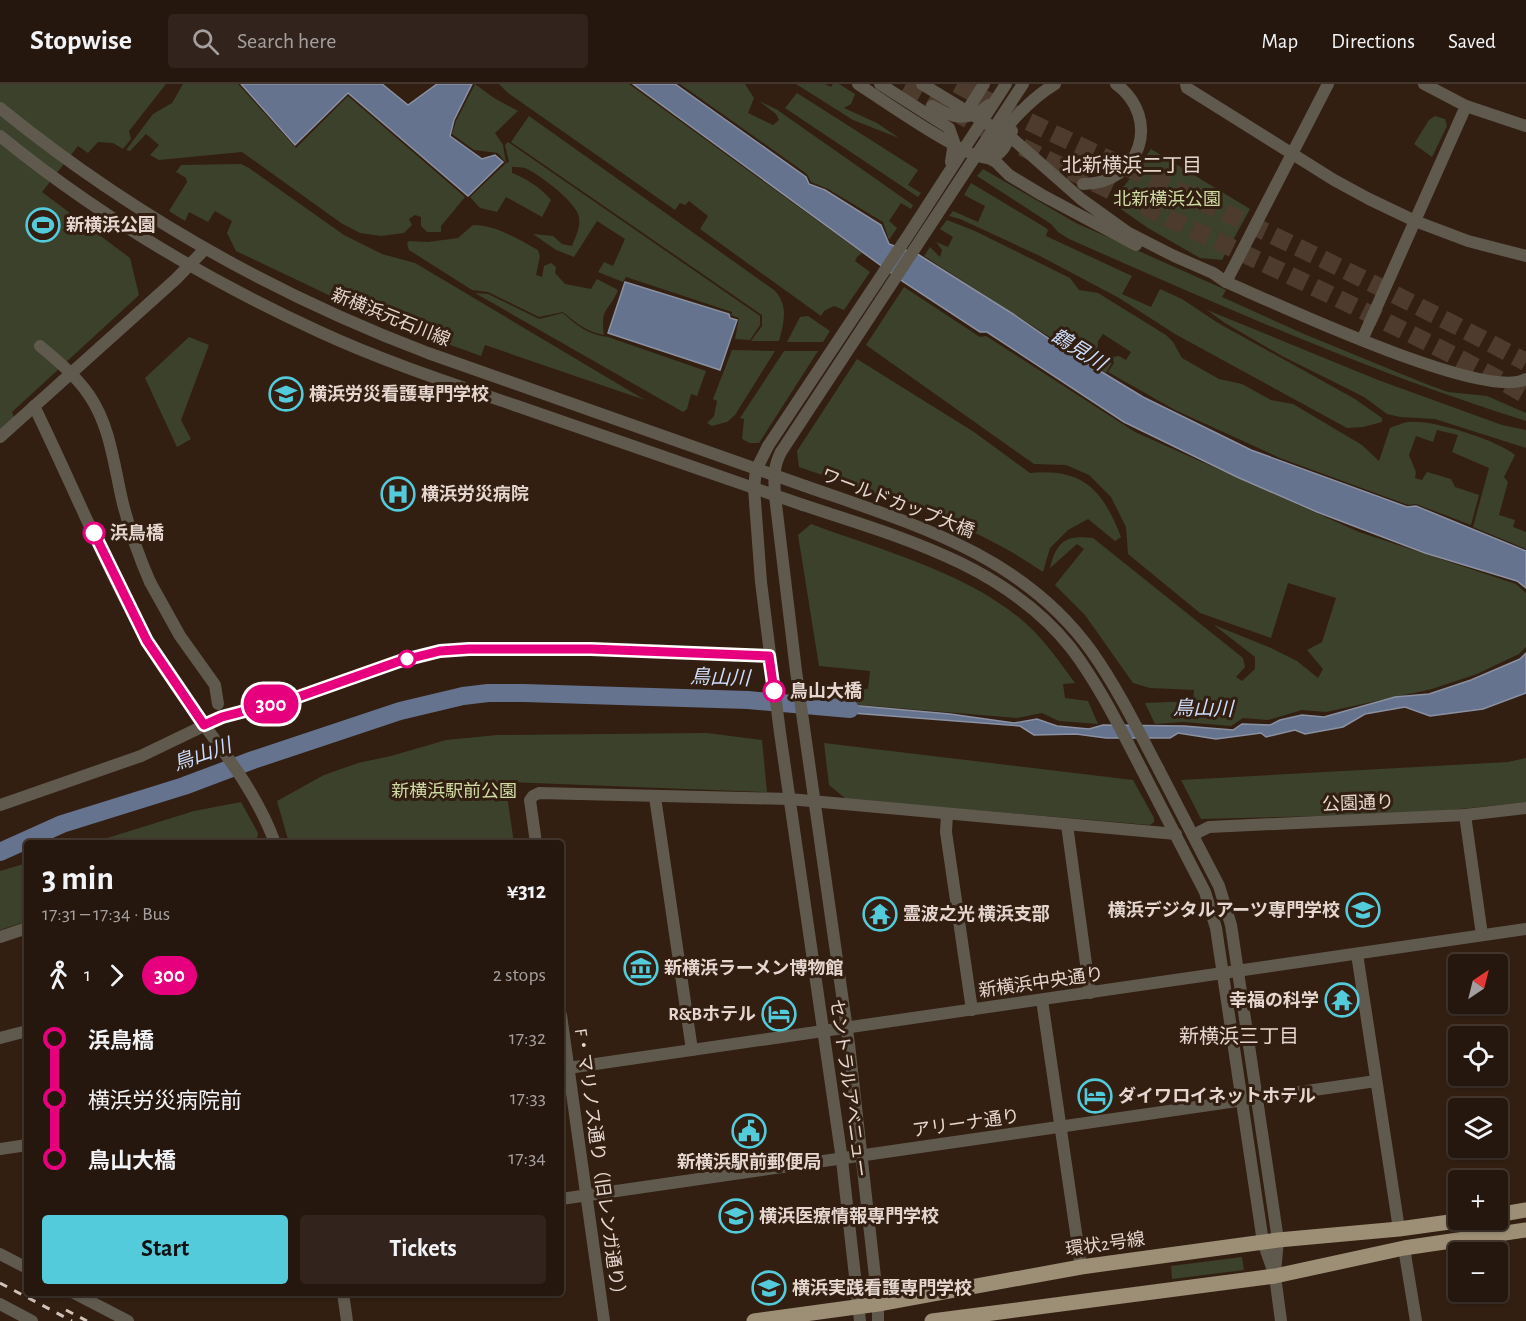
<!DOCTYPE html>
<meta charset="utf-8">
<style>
:root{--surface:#26170e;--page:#32241c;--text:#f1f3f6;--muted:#a49f9e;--line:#42362e;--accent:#53cbda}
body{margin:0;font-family:"Alegreya Sans","Noto Sans JP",sans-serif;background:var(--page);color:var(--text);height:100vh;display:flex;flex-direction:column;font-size:22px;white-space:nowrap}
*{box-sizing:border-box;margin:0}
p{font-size:20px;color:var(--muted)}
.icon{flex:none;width:33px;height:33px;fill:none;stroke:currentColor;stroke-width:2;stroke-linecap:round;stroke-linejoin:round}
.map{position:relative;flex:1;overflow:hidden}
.panel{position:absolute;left:24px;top:756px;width:540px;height:456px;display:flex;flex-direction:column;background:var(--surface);border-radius:6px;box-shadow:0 2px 4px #0004,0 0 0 2px var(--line)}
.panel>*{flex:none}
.badge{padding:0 12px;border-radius:20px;font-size:21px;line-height:39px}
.needle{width:39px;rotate:35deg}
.fabs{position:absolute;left:1448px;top:870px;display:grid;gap:12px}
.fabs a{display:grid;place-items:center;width:60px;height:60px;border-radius:6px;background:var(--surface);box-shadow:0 2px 4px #0004,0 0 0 2px var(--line);font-size:30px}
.map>.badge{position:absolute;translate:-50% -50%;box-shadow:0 0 0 3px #fff}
.legs{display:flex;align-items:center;gap:9px;height:66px;padding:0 18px;font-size:20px}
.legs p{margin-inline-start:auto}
.head{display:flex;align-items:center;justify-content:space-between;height:102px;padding:0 18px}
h1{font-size:33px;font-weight:600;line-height:45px}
.action{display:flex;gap:12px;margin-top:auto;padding:12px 18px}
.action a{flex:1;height:69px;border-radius:6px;background:var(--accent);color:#111;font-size:24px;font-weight:600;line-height:69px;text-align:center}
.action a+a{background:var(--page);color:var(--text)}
ul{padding:0 18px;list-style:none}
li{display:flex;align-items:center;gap:21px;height:60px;font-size:22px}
li i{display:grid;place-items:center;width:9px;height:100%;margin:0 8px;background:currentColor}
li i::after{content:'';width:15px;height:15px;margin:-8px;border:4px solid;border-radius:50%;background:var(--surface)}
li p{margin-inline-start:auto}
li:first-child i{background:linear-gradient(#0000 50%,currentColor 0)}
li:last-child i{background:linear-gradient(currentColor 50%,#0000 0)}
header{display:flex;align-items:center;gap:36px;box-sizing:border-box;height:84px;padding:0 30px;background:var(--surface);border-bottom:2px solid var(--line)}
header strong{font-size:28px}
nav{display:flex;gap:33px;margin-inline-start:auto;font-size:21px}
.search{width:420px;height:54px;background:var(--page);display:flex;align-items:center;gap:15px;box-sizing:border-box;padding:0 21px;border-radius:6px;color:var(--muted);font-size:22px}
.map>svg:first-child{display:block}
.green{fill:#3c412b}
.water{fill:#65738e;stroke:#8b91a2;stroke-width:1.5}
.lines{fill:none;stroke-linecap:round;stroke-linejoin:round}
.river{stroke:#65738e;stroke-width:18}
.highway-tunnel{stroke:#4d3b2e;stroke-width:18;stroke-dasharray:18 9;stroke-linecap:butt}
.minor{stroke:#605a4e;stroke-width:12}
.major{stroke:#9c8f76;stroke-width:15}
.rail{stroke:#d1c3ba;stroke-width:3;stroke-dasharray:8 8;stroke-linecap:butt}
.minor-bridge{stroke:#605a4e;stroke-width:12}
.line-1-casing{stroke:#fff;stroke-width:14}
.line-1{stroke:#e6007e;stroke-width:9}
.stop-1-dot{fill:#fff;stroke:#e6007e;stroke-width:3}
.labels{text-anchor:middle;stroke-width:6;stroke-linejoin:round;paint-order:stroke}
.park-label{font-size:18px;fill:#cedba3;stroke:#321f12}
.poi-label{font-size:18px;font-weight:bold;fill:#e5d7cf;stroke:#321f12;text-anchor:start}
.street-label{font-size:18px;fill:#e5d7cf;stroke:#321f12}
.stop-label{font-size:18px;font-weight:bold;fill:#e5d7cf;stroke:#321f12;text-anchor:start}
.neighbourhood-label{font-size:20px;fill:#e5d7cf;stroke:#321f12}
.water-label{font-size:20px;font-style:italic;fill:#cdddfb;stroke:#321f12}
</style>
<header>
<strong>Stopwise</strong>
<div class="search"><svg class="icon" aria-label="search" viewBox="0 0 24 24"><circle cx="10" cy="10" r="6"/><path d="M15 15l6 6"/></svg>Search here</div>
<nav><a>Map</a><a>Directions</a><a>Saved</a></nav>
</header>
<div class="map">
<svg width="1526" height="1237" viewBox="0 0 1526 1237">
<rect width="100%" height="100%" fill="#321f12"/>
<!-- green -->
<g class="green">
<path d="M0 0H166L129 47 131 55 123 65 113 59 98 58 88 69 78 62 42 108 130 174 139 211 12 328 14 333 0 346Z"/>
<path d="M183 0H238L296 64 348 12 465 113 441 142V148H427L421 142V133L415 131 409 135 412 141 404 149 381 152 360 149 341 139 242 68 159 76 150 71 159 61 146 50 130 67 126 66 153 30 172 19Z"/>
<path d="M475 0 494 14 518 27 495 49 503 61 506 79 509 78 505 61 508 58 760 232V241L750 256 735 255 739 234 731 231 732 228 626 193 623 198 598 188 604 178 613 182 625 155 597 137 574 173 556 166 533 150 553 152 562 160 572 162C576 152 582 140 578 130 572 115 540 91 525 84 521 83 516 83 512 83V89C527 95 540 103 551 116L542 133 506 113 497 128 480 124 470 113 506 79 498 69 474 66 452 50 456 37Z"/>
<path d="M499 0H629L862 169 857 173 855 177 870 188 844 226 834 222 824 227 821 232 700 145 708 132 689 117 685 121 680 119 675 126 508 9Z"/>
<path d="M680 0H745L754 14 748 29 773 41 779 36 776 30 759 17 776 25 913 121 911 125 901 119 889 137 897 144 889 156 883 138 828 105 811 98 807 90Z"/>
<path d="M796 0H825L831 3 833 0H839L855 10 851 20 844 24 877 39 899 54 853 36Z"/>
<path d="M797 9 918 86 908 101 921 109 918 113 785 24Z"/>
<path d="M529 32 774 206C789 221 784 238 779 257H751L762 242V231L511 58Z"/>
<path d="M1435 32 1445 35 1447 42 1432 73 1414 60 1429 36Z"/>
<path d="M1151 65 1250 125 1222 176 1200 174 1148 144 1112 119Z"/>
<path d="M241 80 249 84 344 151 382 170 415 179 645 316 485 261 481 272 381 236 236 167 227 149 232 137 215 127 208 138 189 128 185 137 169 127 187 98 186 94 176 88 181 81Z"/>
<path d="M983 85 1076 139 1226 206 1222 213 1304 250 1426 300 1448 308 1487 312 1526 329V337C1369 288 1219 221 1069 155L1058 148 1051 140 977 92Z"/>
<path d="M971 99 1046 144 1048 146 1046 152 1132 192 1122 210 1151 223 1160 205 1182 215 1218 239 1355 315 1382 334V338L1363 343 1347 344 1175 250 1119 214 1040 172 960 135 949 132 953 127 978 138 985 122 964 111Z"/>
<path d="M947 136 975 147 1070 194 1079 206 1098 209 1166 251 1173 258 1182 274 1219 295 1242 300 1271 316 1293 320 1362 361 1379 377 1390 344C1395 342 1402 339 1408 338 1432 335 1497 356 1515 371L1504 393 1508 398 1499 431 1515 436 1513 443 1526 448V465L1473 443 1489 384 1452 368 1458 351 1437 346 1433 358 1416 352 1409 371 1416 388 1415 394 1422 396 1427 388 1451 395 1455 403 1479 411 1471 441 1416 420 1408 421 1280 374 1175 326 1108 288 1114 279 1112 273 1119 272 1126 276 1131 268 1103 250 1098 257 1097 270 1104 276 1112 279 1106 289 924 172 930 163 940 173 942 166 936 158 948 163 953 153 940 145Z"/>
<path d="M473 141C496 141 518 155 538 166L540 172 536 191 542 193 544 182 551 179 556 183 555 189 565 200 591 205 597 195 618 206C609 228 600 223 604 251 587 248 576 239 563 228L539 233 488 208 472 206 409 166 407 160 409 157 428 158 458 154Z"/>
<path d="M904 203 980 253 986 252 1135 348 1359 448 1516 500 1526 509V563L1519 570 1477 590 1432 605 1326 628 1302 626 1268 636 1243 634 1231 642 1183 638 1155 640 1145 619 1193 617 1194 606 1150 604 1133 599 1085 531 1055 501 1084 465 1077 460 1050 484C1057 457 1065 451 1093 454L1243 574 1245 583 1236 593 1242 597 1255 585V573L1214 541 1271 564 1297 577 1318 594 1323 585 1307 566 1322 558 1336 514 1288 499 1271 554 1200 529 1128 470 1126 443 1111 413 1089 391 1066 381 1034 380 866 261Z"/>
<path d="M475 209 488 210 539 235 563 229C577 242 589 251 608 253L706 287 697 312 691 310 687 325 683 328Z"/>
<path d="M1207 226 1378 296 1502 341 1526 346V364L1435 335 1400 333 1387 330 1364 313 1282 272 1225 239Z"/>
<path d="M808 232 830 247 823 258H787L800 233Z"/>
<path d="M189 253 209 261 181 336 191 355 177 363 145 294Z"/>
<path d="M732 266 775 267 735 331 727 338 712 342 707 339 714 332 717 317 713 315Z"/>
<path d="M784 267H818L759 359H750L742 355 744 335 740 334Z"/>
<path d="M857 275 974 348 1030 389C1083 384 1103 406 1121 453L1115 457 1088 435 1068 446 1050 464 1043 488C970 437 882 412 799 383L797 367Z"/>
<path d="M811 440C881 466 965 488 1022 536 1043 554 1059 577 1075 599L1063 600 1065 614 1088 617 1098 640 1059 637 1042 629 1017 634 825 618 820 603 868 605 870 587 819 582 798 451Z"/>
<path d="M707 649 762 656 767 708 505 698 514 759H289L277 717 324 691 358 679 391 672 446 656 497 651Z"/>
<path d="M824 659 1133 696 1154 734V738L1150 741 846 715 829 701Z"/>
<path d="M1526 674V718L1451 726 1394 730 1201 735 1181 696 1508 678Z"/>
<path d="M241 718 258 749 256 759H91L194 727Z"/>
<path d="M27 779V837L0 846V787Z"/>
<path d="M1242 1173 1244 1186 1172 1195 1171 1182Z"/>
</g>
<!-- water -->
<g class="water">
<path d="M241 0H382L408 21 437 0H472L454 36 450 52 482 75 495 71 503 78 468 112 348 9 295 61Z"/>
<path d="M633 0H675L806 93 809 100 825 106 881 141 889 160 919 171 1013 230 1064 265 1143 313 1251 366 1407 423 1416 422 1526 467V504L1517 497 1425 469 1317 428 1237 393 1124 338 987 248H980L902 197Z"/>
<path d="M625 198 729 230 730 234 737 236 720 286 608 249Z"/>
<path d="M1526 569V609L1483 625 1430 632 1405 623 1365 630 1343 643 1305 650 1295 646 1266 653 1261 649 1216 655 1178 649 1170 654H1106L1076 650 1034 651 1020 642 826 627 827 619 950 630 1014 639 1037 635 1057 642 1089 645 1103 641 1184 642 1233 646 1242 640 1270 641 1280 636 1302 631 1324 633 1395 613 1429 610 1471 596 1520 575Z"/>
</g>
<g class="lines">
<!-- river -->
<path class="river" d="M0 768 62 740 184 702 253 676 400 627 463 612 488 609H524L748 616 850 625"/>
<!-- highway-tunnel -->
<g class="highway-tunnel">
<path d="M906 0 994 50"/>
<path d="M957 0C1030 41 1107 74 1183 109 1299 163 1413 218 1526 278"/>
<path d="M1022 63C1136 120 1253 173 1368 229 1421 255 1475 281 1526 311"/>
</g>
<!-- minor -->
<g class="minor">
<path d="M858 0C878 13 971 78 989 74 1003 71 1007 59 1012 47"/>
<path d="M922 0 1014 56 1081 115 1127 148 1174 172 1213 189 1226 198C1275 219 1485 318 1526 295"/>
<path d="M1186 0 1187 4 1334 96 1369 115 1415 137 1468 157 1526 172"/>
<path d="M1424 0 1466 22 1526 42"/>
<path d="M0 24C129 129 273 210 428 269L805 402"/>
<path d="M967 27 984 0"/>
<path d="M0 52C97 131 207 196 320 248 385 278 453 300 520 323 614 356 709 388 803 421"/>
<path d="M988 74 996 78 1009 91 1042 111 1136 161"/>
<path d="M1226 198 1328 0"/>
<path d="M1362 256 1466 22"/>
<path d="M34 322C75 406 110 495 158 575 196 637 250 690 275 759"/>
<path d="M0 353 176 195 205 165"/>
<path d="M768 362 756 386 754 404 761 498 780 649 842 1076 860 1237"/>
<path d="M781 368C773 383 774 395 775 412L796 587 849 960 878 1220V1237"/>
<path d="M150 498 180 552 215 601 218 620"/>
<path d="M1142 686 1205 808 1216 844 1263 1158 1275 1192 1281 1237"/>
<path d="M1159 686 1219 802 1231 841 1278 1156 1275 1188"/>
<path d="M655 713 692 966"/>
<path d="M0 721 141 672 222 633 299 613 400 577 440 567 469 565H591L769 572"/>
<path d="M947 730 946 748 972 926"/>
<path d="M1465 731 1482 851"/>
<path d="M1067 741 1090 909"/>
<path d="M1193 751 1209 743 1465 731 1526 724"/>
<path d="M536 759 530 716 533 712 539 709 789 715 1176 750"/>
<path d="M0 853 27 844"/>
<path d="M1357 870 1399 1145"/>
<path d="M1042 916 1081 1183"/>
<path d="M561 931 604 1237"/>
<path d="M0 954 27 947"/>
<path d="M561 985 1526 845"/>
<path d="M0 1065 27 1061"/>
<path d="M561 1115 1376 997"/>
<path d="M1404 1164 1416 1237"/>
<path d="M0 1170 27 1184"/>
<path d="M74 1209 128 1237"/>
<path d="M343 1209 347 1237"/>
<path d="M0 1220 32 1237"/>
</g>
<!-- major -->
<g class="major">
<path d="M1497 1131 1526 1126"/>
<path d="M754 1237 878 1220 1081 1183 1278 1156 1399 1145 1464 1136"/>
<path d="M932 1237 1275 1192 1404 1164 1526 1146"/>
</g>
<!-- rail -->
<g class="rail">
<path d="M0 1199 72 1237"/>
<path d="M66 1226 87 1237"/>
</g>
<!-- minor-bridge -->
<g class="minor-bridge">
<path d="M880 0 949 44 954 58 951 78"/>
<path d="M932 22C954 35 968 38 989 21"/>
<path d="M986 69C1005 44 1028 16 1055 0"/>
<path d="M1083 100C1141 100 1162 34 1116 0"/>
<path d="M40 262C58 277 76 292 89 311 111 343 114 383 123 420 130 447 139 473 150 498"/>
<path d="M768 362 909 150 1006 0"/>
<path d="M781 368 1023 0"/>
<path d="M805 402C913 440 1022 470 1092 568 1118 605 1138 646 1159 686"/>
<path d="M803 421C900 453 1005 481 1071 564 1099 601 1120 644 1142 686"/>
</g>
</g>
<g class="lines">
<!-- line-1 casing -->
<g class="line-1-casing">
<path id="line-1" d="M94 449 147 557 204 641 222 633 298 613 400 577 440 567 469 565H591L769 572 774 607"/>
</g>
<!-- line-1 -->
<use href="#line-1" class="line-1"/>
</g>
<!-- icons -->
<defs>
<g id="stadium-ring" transform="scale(1.725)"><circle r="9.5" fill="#321f12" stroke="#53cbda" stroke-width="1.5"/><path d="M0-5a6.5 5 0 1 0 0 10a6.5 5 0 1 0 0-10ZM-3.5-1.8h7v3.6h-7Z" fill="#53cbda"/></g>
<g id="university-ring" transform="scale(1.725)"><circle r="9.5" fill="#321f12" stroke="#53cbda" stroke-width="1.5"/><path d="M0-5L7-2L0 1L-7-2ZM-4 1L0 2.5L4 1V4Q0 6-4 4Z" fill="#53cbda"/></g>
<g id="hospital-ring" transform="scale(1.725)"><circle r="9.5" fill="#321f12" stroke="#53cbda" stroke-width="1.5"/><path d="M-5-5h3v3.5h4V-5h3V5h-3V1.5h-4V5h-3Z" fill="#53cbda"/></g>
<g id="temple-ring" transform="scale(1.725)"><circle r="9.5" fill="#321f12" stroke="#53cbda" stroke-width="1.5"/><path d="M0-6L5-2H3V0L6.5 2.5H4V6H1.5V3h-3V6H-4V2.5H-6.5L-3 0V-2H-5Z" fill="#53cbda"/></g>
<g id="museum-ring" transform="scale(1.725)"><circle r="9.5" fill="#321f12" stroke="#53cbda" stroke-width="1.5"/><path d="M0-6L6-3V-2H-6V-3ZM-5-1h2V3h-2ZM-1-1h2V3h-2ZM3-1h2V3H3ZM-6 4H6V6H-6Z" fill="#53cbda"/></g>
<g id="hotel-ring" transform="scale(1.725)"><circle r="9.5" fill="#321f12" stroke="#53cbda" stroke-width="1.5"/><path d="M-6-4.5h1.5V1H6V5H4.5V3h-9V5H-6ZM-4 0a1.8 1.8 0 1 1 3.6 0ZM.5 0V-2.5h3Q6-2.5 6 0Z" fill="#53cbda"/></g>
<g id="civic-ring" transform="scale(1.725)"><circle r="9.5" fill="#321f12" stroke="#53cbda" stroke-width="1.5"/><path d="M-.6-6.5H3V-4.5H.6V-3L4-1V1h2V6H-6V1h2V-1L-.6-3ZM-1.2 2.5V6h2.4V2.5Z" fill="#53cbda"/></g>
</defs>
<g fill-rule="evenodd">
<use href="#stadium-ring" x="43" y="141"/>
<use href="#university-ring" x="286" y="310"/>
<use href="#hospital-ring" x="398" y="410"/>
<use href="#university-ring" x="1363" y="826"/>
<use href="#temple-ring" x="880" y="830"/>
<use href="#museum-ring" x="641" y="884"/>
<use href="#temple-ring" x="1342" y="916"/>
<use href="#hotel-ring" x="779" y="930"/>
<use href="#hotel-ring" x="1095" y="1012"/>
<use href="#civic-ring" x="749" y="1047"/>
<use href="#university-ring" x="736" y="1132"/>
<use href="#university-ring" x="769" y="1204"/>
</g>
<!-- markers -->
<g class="stop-1-dot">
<circle cx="94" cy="449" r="10"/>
<circle cx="407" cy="575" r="8"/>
<circle cx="774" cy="607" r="10"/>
</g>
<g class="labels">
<!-- park labels -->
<g class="park-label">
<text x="1167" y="121">北新横浜公園</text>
<text x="454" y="713">新横浜駅前公園</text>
</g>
<!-- poi labels -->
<g class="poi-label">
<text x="66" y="147">新横浜公園</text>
<text x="309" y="316">横浜労災看護専門学校</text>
<text x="421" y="416">横浜労災病院</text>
<text x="1340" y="832" text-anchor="end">横浜デジタルアーツ専門学校</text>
<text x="903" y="836">霊波之光 横浜支部</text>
<text x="664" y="890">新横浜ラーメン博物館</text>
<text x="1319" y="922" text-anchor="end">幸福の科学</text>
<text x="756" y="936" text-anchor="end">R&amp;Bホテル</text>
<text x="1118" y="1018">ダイワロイネットホテル</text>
<text x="749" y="1084" text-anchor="middle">新横浜駅前郵便局</text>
<text x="759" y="1138">横浜医療情報専門学校</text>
<text x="792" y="1210">横浜実践看護専門学校</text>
</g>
<!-- street labels -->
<g class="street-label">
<text transform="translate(391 233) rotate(22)" y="6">新横浜元石川線</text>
<text transform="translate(898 419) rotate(21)" y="6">ワールドカップ大橋</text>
<text transform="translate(1358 719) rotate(-2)" y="6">公園通り</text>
<text transform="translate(1041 898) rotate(-8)" y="6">新横浜中央通り</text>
<text transform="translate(849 1004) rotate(82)" y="6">セントラルアベニュー</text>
<text transform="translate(966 1039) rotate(-8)" y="6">アリーナ通り</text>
<text transform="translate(600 1082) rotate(82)" y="6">F・マリノス通り（旧レンガ通り）</text>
<text transform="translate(1105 1160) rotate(-8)" y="6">環状2号線</text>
</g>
<!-- stop labels -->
<g class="stop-label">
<text x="110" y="455">浜鳥橋</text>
<text x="790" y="613">鳥山大橋</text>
</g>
<!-- neighbourhood labels -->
<g class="neighbourhood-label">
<text x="1132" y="88">北新横浜二丁目</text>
<text x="1239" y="959">新横浜三丁目</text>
</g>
<!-- water labels -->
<g class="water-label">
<text transform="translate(1079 265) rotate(32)" y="7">鶴見川</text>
<text transform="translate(720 593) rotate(2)" y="7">鳥山川</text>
<text transform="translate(1203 624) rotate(1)" y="7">鳥山川</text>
<text transform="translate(202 670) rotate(-19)" y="7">鳥山川</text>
</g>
</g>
</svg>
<div class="fabs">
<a><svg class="needle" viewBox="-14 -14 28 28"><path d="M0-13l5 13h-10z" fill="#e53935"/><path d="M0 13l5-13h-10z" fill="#a49f9e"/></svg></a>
<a><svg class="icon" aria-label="locate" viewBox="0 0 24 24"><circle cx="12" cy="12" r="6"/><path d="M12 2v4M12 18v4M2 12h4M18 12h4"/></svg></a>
<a><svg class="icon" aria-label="layers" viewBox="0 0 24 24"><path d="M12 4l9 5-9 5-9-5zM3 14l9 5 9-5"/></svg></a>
<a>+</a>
<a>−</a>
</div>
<b class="badge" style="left:271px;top:620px;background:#e6007e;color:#fff">300</b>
<section class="panel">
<div class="head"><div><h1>3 min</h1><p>17:31 – 17:34 · Bus</p></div><b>¥312</b></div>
<div class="legs"><svg class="icon" aria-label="walk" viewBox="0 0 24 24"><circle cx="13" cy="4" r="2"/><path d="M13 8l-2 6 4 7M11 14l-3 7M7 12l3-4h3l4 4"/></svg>1<svg class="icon" aria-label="forward" viewBox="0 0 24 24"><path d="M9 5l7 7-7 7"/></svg><b class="badge" style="background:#e6007e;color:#fff">300</b><p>2 stops</p></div>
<ul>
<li><i style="color:#e6007e"></i><b>浜鳥橋</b><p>17:32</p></li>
<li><i style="color:#e6007e"></i><span>横浜労災病院前</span><p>17:33</p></li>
<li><i style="color:#e6007e"></i><b>鳥山大橋</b><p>17:34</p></li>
</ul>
<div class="action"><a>Start</a><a>Tickets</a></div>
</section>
</div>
